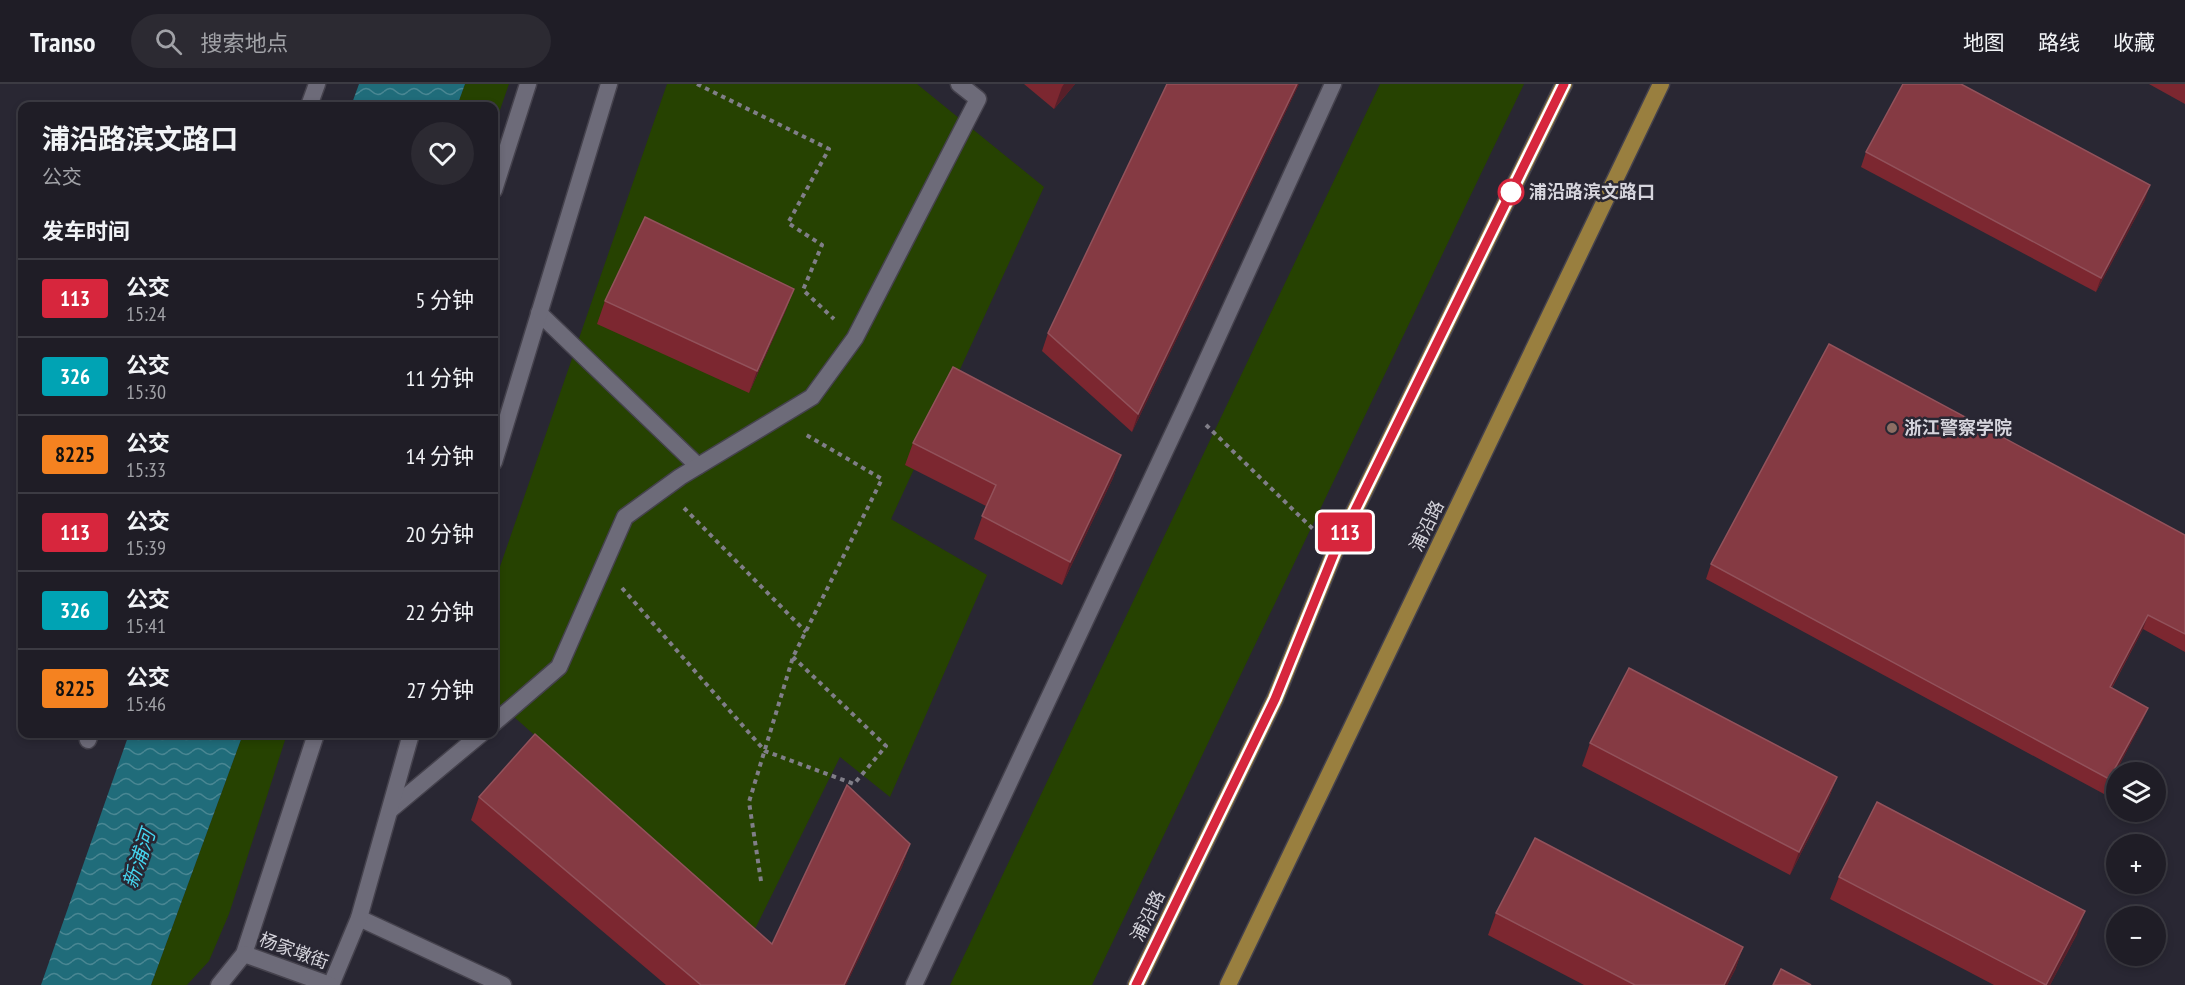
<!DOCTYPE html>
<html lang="zh">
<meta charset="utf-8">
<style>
:root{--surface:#1f1d26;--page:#2c2a32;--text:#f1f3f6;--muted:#a1a2a7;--line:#3c3b43}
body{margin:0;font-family:"PT Sans Narrow","Noto Sans SC",sans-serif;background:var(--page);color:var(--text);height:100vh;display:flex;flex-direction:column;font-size:22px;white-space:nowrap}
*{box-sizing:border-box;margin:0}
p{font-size:20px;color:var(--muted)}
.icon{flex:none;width:33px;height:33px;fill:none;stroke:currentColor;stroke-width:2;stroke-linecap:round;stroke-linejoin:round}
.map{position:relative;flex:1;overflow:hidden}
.sheet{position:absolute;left:18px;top:18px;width:480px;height:636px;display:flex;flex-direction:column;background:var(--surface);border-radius:12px;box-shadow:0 3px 9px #0003,0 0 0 2px var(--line)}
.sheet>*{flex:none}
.badge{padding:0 12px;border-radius:4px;font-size:21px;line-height:39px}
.tools{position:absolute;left:2106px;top:678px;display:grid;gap:12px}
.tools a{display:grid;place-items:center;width:60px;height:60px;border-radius:50%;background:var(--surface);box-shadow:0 3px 9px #0003,0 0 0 2px var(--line);font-size:30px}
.map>.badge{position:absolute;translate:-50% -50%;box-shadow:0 0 0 3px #fff}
h2{padding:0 24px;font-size:22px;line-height:54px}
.round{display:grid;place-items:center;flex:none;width:63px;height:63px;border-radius:32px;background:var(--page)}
.summary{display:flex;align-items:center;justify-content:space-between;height:102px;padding:0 24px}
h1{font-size:28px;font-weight:700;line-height:45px}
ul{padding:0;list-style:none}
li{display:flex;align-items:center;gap:18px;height:78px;padding:0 24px;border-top:2px solid var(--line)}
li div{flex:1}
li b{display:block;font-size:22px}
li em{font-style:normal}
li .badge{min-width:66px;font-weight:700;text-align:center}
header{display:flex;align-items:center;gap:36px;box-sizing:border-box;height:84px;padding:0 30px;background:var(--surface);border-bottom:2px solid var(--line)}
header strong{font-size:28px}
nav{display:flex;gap:33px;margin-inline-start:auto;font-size:21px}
.search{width:420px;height:54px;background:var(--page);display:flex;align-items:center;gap:15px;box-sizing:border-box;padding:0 21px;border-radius:33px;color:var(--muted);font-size:22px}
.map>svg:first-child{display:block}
.green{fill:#264201}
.water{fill:url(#water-waves)}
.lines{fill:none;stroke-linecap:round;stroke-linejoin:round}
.service-casing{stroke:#45424d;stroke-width:19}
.minor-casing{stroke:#45424d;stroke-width:19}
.primary-casing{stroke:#45424d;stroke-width:19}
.path{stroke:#807e88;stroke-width:4;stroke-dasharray:4.5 4.5;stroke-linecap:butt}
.service{stroke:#6d6b79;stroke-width:16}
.minor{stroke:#6d6b79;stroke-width:16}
.primary{stroke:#997f3f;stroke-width:16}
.wall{fill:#7c2730}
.shaded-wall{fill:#571f29}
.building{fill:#853a43;stroke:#92525b;stroke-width:1.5}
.line-casing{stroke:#fff;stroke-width:14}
.line{stroke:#d7263d;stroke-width:9}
.stop-dot{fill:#fff;stroke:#d7263d;stroke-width:3}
.education-dot{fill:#8d6e63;stroke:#292733;stroke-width:2}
.labels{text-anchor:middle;stroke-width:5;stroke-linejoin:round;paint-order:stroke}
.stop-label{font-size:18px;font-weight:bold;fill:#d6d5dd;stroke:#292733;text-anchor:start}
.poi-label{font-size:18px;font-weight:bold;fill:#d6d5dd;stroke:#292733;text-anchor:start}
.street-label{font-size:18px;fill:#d6d5dd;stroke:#292733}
.water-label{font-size:20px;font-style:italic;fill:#45d5ef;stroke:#292733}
</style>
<header>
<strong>Transo</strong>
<div class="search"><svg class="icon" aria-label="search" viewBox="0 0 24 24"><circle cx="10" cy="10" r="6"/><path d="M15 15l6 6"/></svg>搜索地点</div>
<nav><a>地图</a><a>路线</a><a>收藏</a></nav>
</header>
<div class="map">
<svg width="2185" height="901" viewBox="0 0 2185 901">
<defs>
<pattern id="water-waves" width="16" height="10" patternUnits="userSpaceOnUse" patternTransform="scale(1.5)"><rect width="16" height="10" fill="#206c7a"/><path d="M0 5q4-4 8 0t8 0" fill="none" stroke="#4a8793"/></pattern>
</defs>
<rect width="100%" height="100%" fill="#292733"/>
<!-- green -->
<g class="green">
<path d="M465 0H509L494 43V22H457Z"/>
<path d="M667 0H917L1044 103 891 435 987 491 890 713 840 673 754 847 494 615V500Z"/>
<path d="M1380 0H1524L1092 901H950Z"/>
<path d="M243 650H287L229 830 209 877 187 901H151Z"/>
</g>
<!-- water -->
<g class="water">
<path d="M359 0H465L457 22H351Z"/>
<path d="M129 650H243L151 901H41Z"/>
</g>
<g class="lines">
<!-- service casing -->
<g class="service-casing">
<g id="service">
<path d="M494 106 528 0"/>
<path d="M539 229 698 382"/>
<path d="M494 378 609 0"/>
<path d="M494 639 559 583 625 433 680 393 812 313 855 254 978 15 959 0"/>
<path d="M390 726 481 650"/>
<path d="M359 834 503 901"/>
<path d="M219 901 244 870 316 650"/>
<path d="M331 901 359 834 411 650"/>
<path d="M914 901 1186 322 1333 0"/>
</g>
</g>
<!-- minor casing -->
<g class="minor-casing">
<g id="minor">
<path d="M309 22 317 0"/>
<path d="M88 656 90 650"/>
<path d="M244 870 330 901"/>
</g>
</g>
<!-- primary casing -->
<g class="primary-casing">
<g id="primary">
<path d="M1136 901 1275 615 1335 467 1564 0"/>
<path d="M1228 901 1661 0"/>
</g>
</g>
<!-- path -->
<g class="path">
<path d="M697 0 829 65 788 139 822 161 803 206 834 235"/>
<path d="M1206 341 1315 447"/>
<path d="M684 424 806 548"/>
<path d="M622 504 765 667 854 700 886 662 793 573"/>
<path d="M761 797 749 718 793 573 882 395 803 349"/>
</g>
<!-- service -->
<use href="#service" class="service"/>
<!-- minor -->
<use href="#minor" class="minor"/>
<!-- primary -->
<use href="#primary" class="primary"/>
</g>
<!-- wall -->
<g class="wall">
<path d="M1024 0H1075L1054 25Z"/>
<path d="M1299 0 1132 348 1042 267 1048 249Z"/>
<path d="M2149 0H2185V20Z"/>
<path d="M1866 68 2145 116 2096 208 1861 83Z"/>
<path d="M794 205 785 228 749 309 597 240 605 217Z"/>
<path d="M913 359 1121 371 1113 394 1062 501 974 455 986 422 905 381Z"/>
<path d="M2185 451V568L2143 545 2112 604 2148 624 2142 638 2104 710 1706 495 1711 480Z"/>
<path d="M1590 659 1837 693 1828 716 1790 791 1582 682Z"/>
<path d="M479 713 772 860 910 760 902 783 846 901H666L471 736Z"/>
<path d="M1839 793 2077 850 2050 901H1994L1830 815Z"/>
<path d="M1496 829 1743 863 1735 886 1727 901H1584L1488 851Z"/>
</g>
<!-- shaded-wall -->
<g class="shaded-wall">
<path d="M1064 0H1075L1054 25 1062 3Z"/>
<path d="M1297 0H1299L1132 348 1138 330Z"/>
<path d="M2150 101 2145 116 2096 208 2101 194Z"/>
<path d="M794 205 785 228 749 309 757 287Z"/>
<path d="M1121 371 1113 394 1062 501 1070 478Z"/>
<path d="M2148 531 2143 545 2104 618 2110 603Z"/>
<path d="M2148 624 2142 638 2104 710 2109 695Z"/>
<path d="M1837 693 1828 716 1790 791 1799 768Z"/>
<path d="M910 760 902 783 846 901H844Z"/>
<path d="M2085 827 2077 850 2050 901H2046Z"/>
<path d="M1743 863 1735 886 1727 901H1724Z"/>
</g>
<!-- building -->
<g class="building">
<path d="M1167 0H1297L1138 330 1048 249Z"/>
<path d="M1903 0H1961L2150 101 2101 194 1866 68Z"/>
<path d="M645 133 794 205 757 287 605 217Z"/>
<path d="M1829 260 2185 451V550L2148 531 2110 603 2148 624 2109 695 1711 480Z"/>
<path d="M953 283 1121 371 1070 478 982 432 996 401 913 359Z"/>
<path d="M1629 584 1837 693 1799 768 1590 659Z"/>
<path d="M535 650 772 860 847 701 910 760 844 901H701L479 713Z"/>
<path d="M1877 718 2085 827 2046 901 1839 793Z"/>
<path d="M1535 754 1743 863 1724 901H1635L1496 829Z"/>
<path d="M1781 885 1811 901H1773Z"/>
</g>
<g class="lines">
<!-- line casing -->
<g class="line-casing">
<path id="line" d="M1136 901 1275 615 1335 467 1564 0"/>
</g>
<!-- line -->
<use href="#line" class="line"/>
</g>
<!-- markers -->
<circle class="stop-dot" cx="1511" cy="108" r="12"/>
<circle class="education-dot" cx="1892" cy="344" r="6"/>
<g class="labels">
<!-- stop labels -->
<g class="stop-label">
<text x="1529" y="114">浦沿路滨文路口</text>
</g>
<!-- poi labels -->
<g class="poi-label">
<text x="1904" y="350">浙江警察学院</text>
</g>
<!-- street labels -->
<g class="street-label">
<text transform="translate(1427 442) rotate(-64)" y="6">浦沿路</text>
<text transform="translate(1148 832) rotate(-64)" y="6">浦沿路</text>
<text transform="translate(294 867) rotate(20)" y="6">杨家墩街</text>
</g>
<!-- water labels -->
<g class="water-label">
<text transform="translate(139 775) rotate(-71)" y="7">新浦河</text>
</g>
</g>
</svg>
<div class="tools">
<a><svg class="icon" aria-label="layers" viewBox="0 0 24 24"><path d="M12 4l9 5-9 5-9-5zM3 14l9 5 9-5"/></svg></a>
<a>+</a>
<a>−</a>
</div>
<b class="badge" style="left:1345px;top:448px;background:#d7263d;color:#fff">113</b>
<section class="sheet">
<div class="summary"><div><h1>浦沿路滨文路口</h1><p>公交</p></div><a class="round"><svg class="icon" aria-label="heart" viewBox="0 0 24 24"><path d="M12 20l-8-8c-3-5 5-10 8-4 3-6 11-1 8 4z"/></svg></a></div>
<h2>发车时间</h2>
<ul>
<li><span class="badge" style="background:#d7263d;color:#fff">113</span><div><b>公交</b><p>15:24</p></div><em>5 分钟</em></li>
<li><span class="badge" style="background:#00a3b4;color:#fff">326</span><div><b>公交</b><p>15:30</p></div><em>11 分钟</em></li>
<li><span class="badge" style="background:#f58220;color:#111">8225</span><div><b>公交</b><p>15:33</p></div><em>14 分钟</em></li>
<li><span class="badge" style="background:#d7263d;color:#fff">113</span><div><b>公交</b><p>15:39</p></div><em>20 分钟</em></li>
<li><span class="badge" style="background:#00a3b4;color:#fff">326</span><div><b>公交</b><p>15:41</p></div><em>22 分钟</em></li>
<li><span class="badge" style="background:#f58220;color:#111">8225</span><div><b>公交</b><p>15:46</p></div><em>27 分钟</em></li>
</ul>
</section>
</div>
